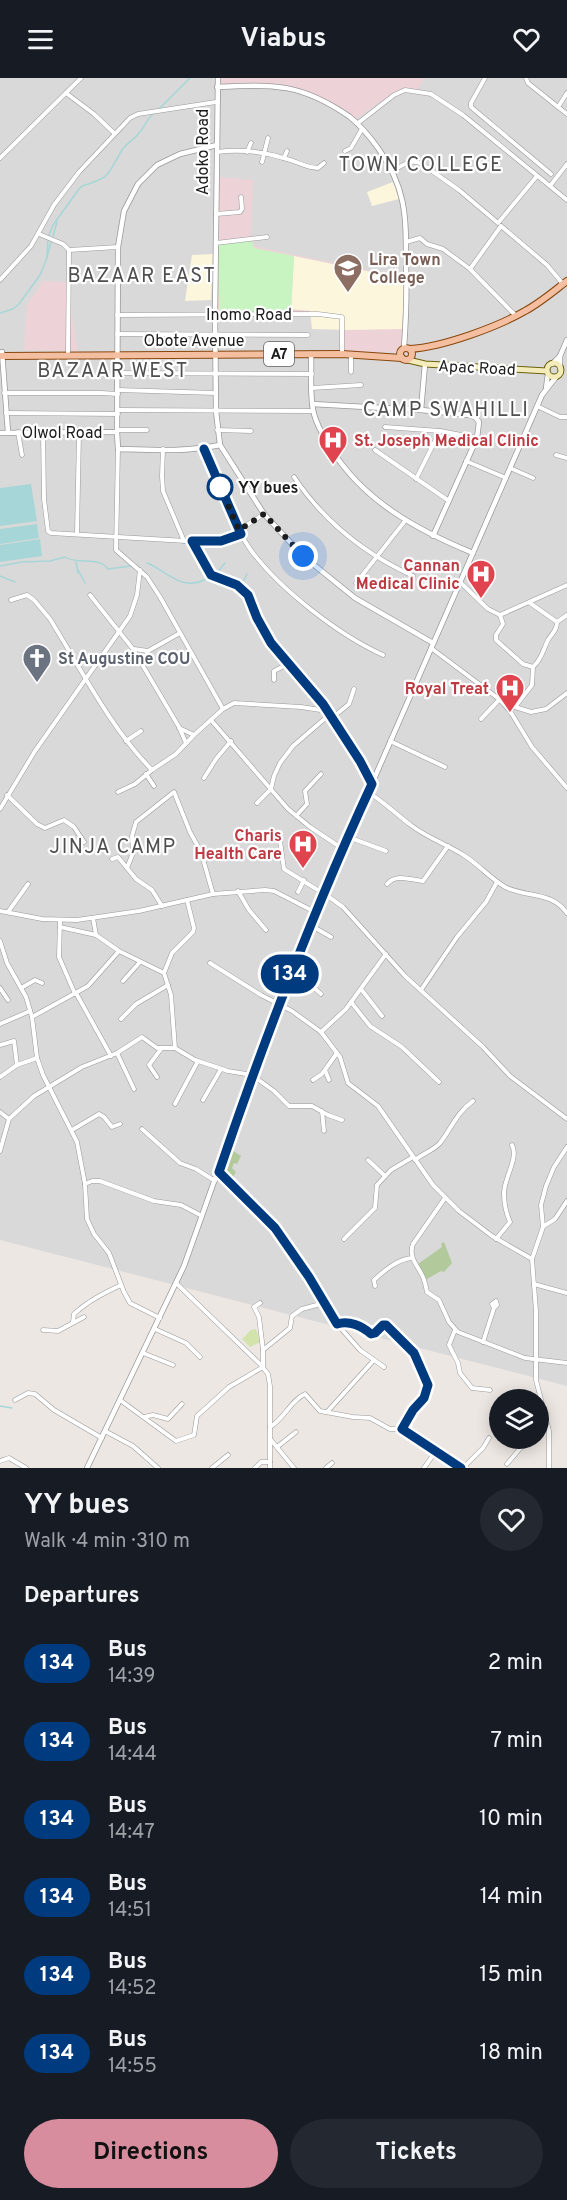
<!DOCTYPE html>
<meta charset="utf-8">
<style>
:root{--surface:#171b24;--page:#242831;--text:#f1f3f6;--muted:#9ea1a6;--accent:#d78d9e}
body{margin:0;font-family:Overpass,sans-serif;background:var(--page);color:var(--text);height:100vh;display:flex;flex-direction:column;font-size:22px;white-space:nowrap}
*{box-sizing:border-box;margin:0}
p{font-size:20px;color:var(--muted)}
.icon{flex:none;width:33px;height:33px;fill:none;stroke:currentColor;stroke-width:2;stroke-linecap:round;stroke-linejoin:round}
.map{position:relative;height:1390px;overflow:hidden}
.details{display:flex;flex-direction:column;background:var(--surface);flex:1}
.details>*{flex:none}
.badge{padding:0 12px;border-radius:20px;font-size:21px;line-height:39px}
.tools{position:absolute;left:489px;top:1311px;display:grid;gap:12px}
.tools a{display:grid;place-items:center;width:60px;height:60px;border-radius:50%;background:var(--surface);box-shadow:0 3px 15px #0003;font-size:30px}
.you{position:absolute;width:30px;height:30px;margin:-15px;border:4px solid #fff;border-radius:50%;background:#1a73e8;box-shadow:0 0 0 9px #1a73e833}
.map>.badge{position:absolute;translate:-50% -50%;box-shadow:0 0 0 3px #fff}
h2{padding:0 24px;font-size:22px;line-height:54px}
.round{display:grid;place-items:center;flex:none;width:63px;height:63px;border-radius:32px;background:var(--page)}
.headline{display:flex;align-items:center;justify-content:space-between;height:102px;padding:0 24px}
h1{font-size:28px;font-weight:700;line-height:45px}
.primary-button{display:flex;gap:12px;margin-top:auto;padding:12px 24px}
.primary-button a{flex:1;height:69px;border-radius:36px;background:var(--accent);color:#111;font-size:24px;font-weight:700;line-height:69px;text-align:center}
.primary-button a+a{background:var(--page);color:var(--text)}
ul{padding:0;list-style:none}
li{display:flex;align-items:center;gap:18px;height:78px;padding:0 24px}
li div{flex:1}
li b{display:block;font-size:22px}
li em{font-style:normal}
li .badge{min-width:66px;font-weight:700;text-align:center}
header{display:flex;justify-content:space-between;align-items:center;height:78px;padding:0 24px;background:var(--surface);font-size:27px;font-weight:700}
.map>svg:first-child{display:block}
.residential{fill:#dad9d9}
.commercial{fill:#edd3d7}
.education{fill:#fcf6dc}
.grass{fill:#d2e3ac}
.forest{fill:#b1c99b}
.park{fill:#c8f4c2}
.water{fill:#a6d6d7}
.lines{fill:none;stroke-linecap:round;stroke-linejoin:round}
.stream{stroke:#a6d6d7;stroke-width:1.5}
.minor-casing{stroke:#999;stroke-width:5}
.tertiary-casing{stroke:#999;stroke-width:6}
.secondary-casing{stroke:#69610d;stroke-width:7}
.primary-casing{stroke:#88460c;stroke-width:8}
.minor{stroke:#fff;stroke-width:4}
.tertiary{stroke:#fff;stroke-width:4.5}
.secondary{stroke:#f4ebba;stroke-width:5}
.primary{stroke:#f4bfa1;stroke-width:6}
.line-casing{stroke:#fff;stroke-width:14}
.line{stroke:#003b80;stroke-width:9}
.walk{stroke:#1c1c1c;stroke-width:6;stroke-dasharray:0 10.8}
.stop-dot{fill:#fff;stroke:#003b80;stroke-width:3}
.labels{text-anchor:middle;stroke-width:4.5;stroke-linejoin:round;paint-order:stroke}
.shield{fill:#fff;stroke:#606060;stroke-width:1.5}
.shield-label{font-size:15px;font-weight:bold;fill:#1c1c1c}
.street-label{font-size:16px;fill:#1c1c1c;stroke:#fff}
.education-label{font-size:16px;font-weight:bold;fill:#785e54;stroke:#fff;text-anchor:start}
.health-label{font-size:16px;font-weight:bold;fill:#be3a42;stroke:#fff;text-anchor:end}
.stop-label{font-size:16px;font-weight:bold;fill:#1c1c1c;stroke:#fff;text-anchor:start}
.worship-label{font-size:16px;font-weight:bold;fill:#5b616d;stroke:#fff;text-anchor:start}
.quarter-label{font-size:20px;letter-spacing:1.5px;fill:#4f4f4f;stroke:#fff}
</style>
<header><svg class="icon" aria-label="menu" viewBox="0 0 24 24"><path d="M4 6h16M4 12h16M4 18h16"/></svg>Viabus<svg class="icon" aria-label="heart" viewBox="0 0 24 24"><path d="M12 20l-8-8c-3-5 5-10 8-4 3-6 11-1 8 4z"/></svg></header>
<div class="map">
<svg width="567" height="1390" viewBox="0 0 567 1390">
<rect width="100%" height="100%" fill="#ede7e3"/>
<!-- residential -->
<path class="residential" d="M0 0H567V1308L0 1162Z"/>
<!-- commercial -->
<g class="commercial">
<path d="M218 0H425L417 12 397 13 354 42 301 13 280 8 218 10Z"/>
<path d="M218 99 253 102 251 159 254 168 405 200 402 271 398 274 343 275 342 243 335 236 218 234Z"/>
<path d="M43 203 70 204V224L78 273 24 272 27 227Z"/>
</g>
<!-- education -->
<g class="education">
<path d="M393 104 399 121 372 128 367 114Z"/>
<path d="M213 176 211 222 185 223 192 177Z"/>
<path d="M294 178 405 201 402 251 348 252 312 251 310 233 291 231Z"/>
</g>
<!-- grass -->
<path class="grass" d="M256 1251 260 1264 250 1269 242 1261 251 1252Z"/>
<!-- forest -->
<g class="forest">
<path d="M232 1072 241 1078 237 1086 234 1085 232 1090 236 1094 231 1102 224 1094Z"/>
<path d="M444 1164 452 1185 444 1194 441 1193 427 1201 419 1194 418 1186 442 1169 441 1166Z"/>
</g>
<!-- park -->
<path class="park" d="M251 161 254 170 294 178 291 235 219 234 218 165Z"/>
<!-- water -->
<g class="water">
<path d="M31 406 37 443 0 448V410Z"/>
<path d="M37 446 39 460 0 466V451Z"/>
<path d="M40 461 42 478 0 484V467Z"/>
</g>
<g class="lines">
<!-- stream -->
<g class="stream">
<path d="M159 31 190 0"/>
<path d="M49 157 53 147 79 111 82 108C112 99 107 97 122 72 126 65 134 62 139 55 145 49 146 42 153 36"/>
<path d="M53 158 57 144"/>
<path d="M47 179 51 164"/>
<path d="M0 235 13 231 19 226 40 197 47 180 48 161"/>
<path d="M76 484 78 495"/>
<path d="M147 485C169 494 182 515 208 500L226 505"/>
<path d="M0 488 22 484 50 483 65 479C77 487 100 478 108 491L131 488"/>
<path d="M78 492 85 505"/>
<path d="M215 497 225 485"/>
<path d="M0 498 15 504"/>
<path d="M238 505 244 502 247 496"/>
<path d="M0 1328 12 1330"/>
</g>
<!-- minor casing -->
<g class="minor-casing">
<g id="minor">
<path d="M485 0 471 25V29L551 96"/>
<path d="M526 0 528 5 558 29"/>
<path d="M66 15 94 36 114 55"/>
<path d="M567 15 558 29 567 36"/>
<path d="M358 45 394 17 405 12 431 16 463 37 567 122"/>
<path d="M345 73 351 70 362 51"/>
<path d="M217 74C240 71 265 74 287 81 298 84 307 90 318 90L324 85"/>
<path d="M247 74 251 65"/>
<path d="M0 80 81 0"/>
<path d="M284 80 287 73"/>
<path d="M262 84 268 60"/>
<path d="M393 93C403 87 411 80 422 86L459 112 498 145 537 98"/>
<path d="M550 108 567 86"/>
<path d="M216 136 240 134 242 131 241 119"/>
<path d="M501 148 470 191 516 238"/>
<path d="M501 148 547 187 563 206"/>
<path d="M39 156 63 166 69 172 68 274"/>
<path d="M406 164 420 160 427 166 443 171 470 191"/>
<path d="M216 165 267 159"/>
<path d="M69 172 118 169"/>
<path d="M0 202 31 168 54 127 79 94 130 40 138 36 216 24"/>
<path d="M117 237 318 236 342 239V276"/>
<path d="M117 256 308 257"/>
<path d="M351 277V294"/>
<path d="M118 295 312 296"/>
<path d="M312 310 361 307"/>
<path d="M118 312 216 315"/>
<path d="M4 315H101L118 316"/>
<path d="M537 328 560 339H567"/>
<path d="M118 332 313 333"/>
<path d="M6 335 118 336"/>
<path d="M385 349 440 353 477 360"/>
<path d="M117 352H147"/>
<path d="M217 352 251 353"/>
<path d="M18 354 22 377"/>
<path d="M43 354 44 421 48 453 51 455 203 464 221 463 241 456"/>
<path d="M118 371 116 472 147 499 160 519 223 631"/>
<path d="M163 371 162 398 163 413 184 463"/>
<path d="M205 371C216 402 232 445 250 471 279 511 339 557 383 577"/>
<path d="M375 372 449 423"/>
<path d="M556 377 567 380"/>
<path d="M466 383 506 400"/>
<path d="M510 390 533 400"/>
<path d="M294 399C323 442 365 476 413 498"/>
<path d="M416 401 440 353"/>
<path d="M239 452 264 436"/>
<path d="M77 456 79 355"/>
<path d="M192 463 211 497 236 507 248 517 259 545 271 565 323 626 360 683 372 706"/>
<path d="M460 504 488 531 500 537 567 507"/>
<path d="M356 505 405 443"/>
<path d="M90 517 133 571 179 649 186 665"/>
<path d="M11 522 27 517 34 522 50 541C82 593 110 649 152 692L176 676 194 657 223 631 234 625 301 629 327 633"/>
<path d="M500 537 503 546 496 557V562L523 586 533 589C542 581 543 572 548 562 552 555 557 553 557 544L530 525"/>
<path d="M557 544 567 537"/>
<path d="M431 570 499 621 510 633 532 669 567 710"/>
<path d="M134 571 148 573"/>
<path d="M142 585 148 573 180 555"/>
<path d="M274 602V593L288 586"/>
<path d="M515 629 531 634 546 631 567 615"/>
<path d="M515 629 532 607 533 589"/>
<path d="M332 640 349 626 354 611"/>
<path d="M481 641 499 622"/>
<path d="M211 642 288 731 310 749 343 771"/>
<path d="M179 650 194 657"/>
<path d="M126 663 141 653"/>
<path d="M390 663 445 689"/>
<path d="M146 696 154 708"/>
<path d="M204 700 216 681 231 663"/>
<path d="M118 714 135 706 152 692"/>
<path d="M368 714C384 724 397 737 412 748 428 760 448 767 465 778 479 787 490 800 505 809 528 820 551 813 567 835"/>
<path d="M7 717 37 746 45 750 64 742 74 749 84 764"/>
<path d="M257 725 271 711 274 698 280 685 293 668 329 637"/>
<path d="M0 731 35 673 130 538 137 517 140 492"/>
<path d="M296 738 307 726 305 713 321 696"/>
<path d="M348 759 386 773"/>
<path d="M280 763 284 791 329 819 343 829 405 898 483 969 510 998 567 1041"/>
<path d="M112 781 118 779 136 801 152 812 162 828"/>
<path d="M127 790 133 775 132 758 136 744 174 714 190 754 201 774 213 816"/>
<path d="M387 806C396 795 411 802 423 803L448 768"/>
<path d="M238 813 249 832 266 852"/>
<path d="M298 814 304 802"/>
<path d="M0 833 42 841 77 842 139 833 213 816 265 812 274 813 315 834"/>
<path d="M8 834 28 806"/>
<path d="M93 840 96 857"/>
<path d="M60 843 59 879 75 916"/>
<path d="M310 847 331 859"/>
<path d="M60 849 96 857 119 873 164 895 171 917 175 970"/>
<path d="M0 863 7 885 26 919 32 939 37 980 43 997 77 1064 85 1106 87 1141 94 1156 109 1175 124 1214 130 1225 160 1240"/>
<path d="M210 885 261 917 292 933 321 954 340 979 348 1005 378 1028 433 1107 459 1133 492 1158 532 1181"/>
<path d="M164 895 172 875 193 854 194 850 187 822"/>
<path d="M289 898 312 908 321 916"/>
<path d="M123 903 140 884"/>
<path d="M0 910 8 922"/>
<path d="M21 910 35 902 42 905"/>
<path d="M361 911 382 938"/>
<path d="M421 912 457 859 486 824 497 804"/>
<path d="M76 915 111 978"/>
<path d="M351 924 370 948 402 969 439 1004"/>
<path d="M32 939 88 908 119 873"/>
<path d="M121 941 136 926 168 907"/>
<path d="M0 946 30 933"/>
<path d="M321 954 346 931 386 876"/>
<path d="M0 967 14 963 17 987"/>
<path d="M117 975 134 1011"/>
<path d="M325 992 329 1002"/>
<path d="M0 999 17 987 37 980"/>
<path d="M157 999 149 987 161 971"/>
<path d="M313 1002 322 996 337 975"/>
<path d="M203 1022 221 991"/>
<path d="M175 1026 198 983"/>
<path d="M322 1033 324 1053"/>
<path d="M0 1034 9 1041"/>
<path d="M142 1051 180 1085 196 1091 215 1103"/>
<path d="M72 1052 99 1036 104 1039 112 1049 120 1046"/>
<path d="M0 1073 9 1041 34 1018 82 989 117 975 142 959 157 970H175L195 982 228 993 252 997 274 1013 289 1028H312L328 1037 342 1042"/>
<path d="M368 1082 385 1098"/>
<path d="M415 1082C422 1076 434 1072 440 1065 451 1051 457 1034 473 1023"/>
<path d="M219 1094 275 1150 309 1199 337 1246C350 1241 362 1250 372 1256L385 1246C403 1257 434 1293 426 1316 423 1323 419 1326 414 1330 409 1336 406 1344 402 1351"/>
<path d="M85 1106 92 1103H100L154 1123 181 1127 202 1138"/>
<path d="M445 1120 413 1166C408 1179 418 1188 423 1199 425 1204 426 1209 427 1214L439 1222 449 1244 458 1254 525 1280 567 1285"/>
<path d="M544 1148 555 1141 567 1123"/>
<path d="M344 1161 375 1130 377 1107 391 1092 413 1079"/>
<path d="M496 1161 510 1144C506 1135 504 1124 504 1115 504 1100 519 1080 512 1067"/>
<path d="M176 1205 261 1287 268 1296 270 1308V1390"/>
<path d="M534 1206 567 1215"/>
<path d="M375 1208 374 1202C385 1192 398 1181 412 1180"/>
<path d="M260 1225 254 1229 259 1239 263 1272"/>
<path d="M73 1244 74 1236C88 1223 104 1215 121 1207"/>
<path d="M337 1246 360 1272 384 1289"/>
<path d="M155 1251 186 1265 200 1279"/>
<path d="M43 1252 58 1253 84 1239"/>
<path d="M455 1252 449 1267 458 1285 460 1295 472 1310 490 1312"/>
<path d="M483 1264 494 1230 497 1227 496 1223 492 1226 494 1230"/>
<path d="M143 1275 173 1287"/>
<path d="M15 1322 28 1315 35 1316 54 1332 102 1360"/>
<path d="M120 1322 176 1363 194 1357 197 1338 229 1309 263 1289V1272L290 1250 292 1238 302 1231 324 1225"/>
<path d="M327 1334 374 1282"/>
<path d="M144 1339 153 1337 168 1341 182 1326"/>
<path d="M270 1349C284 1341 291 1322 305 1316L320 1333 353 1339 370 1340 390 1351H405L461 1390"/>
<path d="M105 1353 133 1368 158 1390"/>
<path d="M538 1354 548 1349"/>
<path d="M271 1362 294 1390"/>
<path d="M277 1369 296 1354"/>
<path d="M0 1383 9 1380 26 1390"/>
<path d="M507 1386 529 1360"/>
<path d="M212 1390 228 1377"/>
<path d="M255 1390 261 1384H270"/>
<path d="M326 1390 332 1385"/>
<path d="M424 1390 436 1373"/>
<path d="M463 1390 483 1370 489 1360"/>
<path d="M549 1390V1353L536 1302V1233L532 1181 543 1149 541 1127 546 1108 554 1089 567 1069"/>
</g>
</g>
<!-- tertiary casing -->
<g class="tertiary-casing">
<g id="tertiary">
<path d="M218 0 215 236 216 333 220 367 264 436 303 478 355 520 433 565"/>
<path d="M217 9C274 6 301 5 350 39 361 48 370 59 378 70 407 111 406 139 406 187 407 214 406 242 404 269"/>
<path d="M2 274 8 354"/>
<path d="M311 276C312 295 309 318 314 336 317 348 324 359 330 369 363 423 417 452 473 475"/>
<path d="M560 278V290"/>
<path d="M552 286 560 278 567 262"/>
<path d="M546 310 548 296"/>
<path d="M312 326 421 332 469 337 475 339 479 344 477 360 433 458"/>
<path d="M421 332 425 286"/>
<path d="M117 354 118 371C152 372 187 374 220 367"/>
<path d="M0 355 117 354 118 169 124 133 138 106 157 87 180 76 217 67"/>
<path d="M87 1390 184 1188 252 997 307 854 542 317 556 299"/>
</g>
</g>
<!-- secondary casing -->
<g class="secondary-casing">
<g id="secondary">
<path d="M408 282 425 286 547 293"/>
<circle cx="554" cy="292" r="7"/>
</g>
</g>
<!-- primary casing -->
<g class="primary-casing">
<g id="primary">
<circle cx="406" cy="276" r="6"/>
<path d="M410 271C443 269 497 249 525 233 540 225 554 213 567 203"/>
<path d="M0 278 342 276 402 280"/>
</g>
</g>
<!-- minor -->
<use href="#minor" class="minor"/>
<!-- tertiary -->
<use href="#tertiary" class="tertiary"/>
<!-- secondary -->
<use href="#secondary" class="secondary"/>
<!-- primary -->
<use href="#primary" class="primary"/>
</g>
<g class="lines">
<!-- line casing -->
<g class="line-casing">
<path id="line" d="M204 371 241 456 221 463H192L211 497 237 507 248 517 257 540 271 565 323 626 360 683 372 706C313 833 264 962 219 1094L275 1150 309 1199 337 1246C349 1242 362 1248 371 1256L375 1255 383 1247H386L414 1275 428 1307 424 1320 413 1332 402 1351 461 1390"/>
</g>
<!-- line -->
<use href="#line" class="line"/>
<!-- walk -->
<path class="walk" d="M220 409 239 452 264 436 303 478"/>
</g>
<!-- icons -->
<defs>
<g id="university-pin" transform="scale(1.5)"><path d="M0 17L-7.5 6A9.5 9.5 0 1 1 7.5 6Z" fill="#8d6e63" stroke="#fff"/><path d="M0-5L7-2L0 1L-7-2ZM-4 1L0 2.5L4 1V4Q0 6-4 4Z" fill="#fff"/></g>
<g id="hospital-pin" transform="scale(1.5)"><path d="M0 17L-7.5 6A9.5 9.5 0 1 1 7.5 6Z" fill="#e0444e" stroke="#fff"/><path d="M-5-5h3v3.5h4V-5h3V5h-3V1.5h-4V5h-3Z" fill="#fff"/></g>
<g id="church-pin" transform="scale(1.5)"><path d="M0 17L-7.5 6A9.5 9.5 0 1 1 7.5 6Z" fill="#6b7280" stroke="#fff"/><path d="M-1.2-6h2.4v3.5h3.3v2.4h-3.3V6h-2.4V-.1h-3.3v-2.4h3.3Z" fill="#fff"/></g>
</defs>
<g fill-rule="evenodd">
<use href="#university-pin" x="348" y="190"/>
<use href="#hospital-pin" x="333" y="362"/>
<use href="#hospital-pin" x="481" y="496"/>
<use href="#church-pin" x="37" y="580"/>
<use href="#hospital-pin" x="510" y="610"/>
<use href="#hospital-pin" x="303" y="766"/>
</g>
<!-- markers -->
<circle class="stop-dot" cx="220" cy="409" r="12"/>
<g class="labels">
<!-- shield labels -->
<rect class="shield" x="264" y="264" width="30" height="24" rx="4.5"/>
<g class="shield-label">
<text x="279" y="281">A7</text>
</g>
<!-- street labels -->
<g class="street-label">
<text transform="translate(202 74) rotate(-90)" y="6">Adoko Road</text>
<text x="249" y="242">Inomo Road</text>
<text x="194" y="268">Obote Avenue</text>
<text transform="translate(477 289) rotate(3)" y="6">Apac Road</text>
<text x="62" y="360">Olwol Road</text>
</g>
<!-- education labels -->
<g class="education-label">
<text x="369" y="187">Lira Town<tspan x="369" dy="18">College</tspan></text>
</g>
<!-- health labels -->
<g class="health-label">
<text x="354" y="368" text-anchor="start">St. Joseph Medical Clinic</text>
<text x="460" y="493">Cannan<tspan x="460" dy="18">Medical Clinic</tspan></text>
<text x="489" y="616">Royal Treat</text>
<text x="282" y="763">Charis<tspan x="282" dy="18">Health Care</tspan></text>
</g>
<!-- stop labels -->
<g class="stop-label">
<text x="238" y="415">YY bues</text>
</g>
<!-- worship labels -->
<g class="worship-label">
<text x="58" y="586">St Augustine COU</text>
</g>
<!-- quarter labels -->
<g class="quarter-label">
<text x="421" y="93">TOWN COLLEGE</text>
<text x="142" y="204">BAZAAR EAST</text>
<text x="113" y="299">BAZAAR WEST</text>
<text x="446" y="338">CAMP SWAHILLI</text>
<text x="113" y="775">JINJA CAMP</text>
</g>
</g>
</svg>
<div class="tools">
<a><svg class="icon" aria-label="layers" viewBox="0 0 24 24"><path d="M12 4l9 5-9 5-9-5zM3 14l9 5 9-5"/></svg></a>
</div>
<div class="you" style="left:303px;top:478px"></div>
<b class="badge" style="left:290px;top:896px;background:#003b80;color:#fff">134</b>
</div>
<section class="details">
<div class="headline"><div><h1>YY bues</h1><p>Walk · 4 min · 310 m</p></div><a class="round"><svg class="icon" aria-label="heart" viewBox="0 0 24 24"><path d="M12 20l-8-8c-3-5 5-10 8-4 3-6 11-1 8 4z"/></svg></a></div>
<h2>Departures</h2>
<ul>
<li><span class="badge" style="background:#003b80;color:#fff">134</span><div><b>Bus</b><p>14:39</p></div><em>2 min</em></li>
<li><span class="badge" style="background:#003b80;color:#fff">134</span><div><b>Bus</b><p>14:44</p></div><em>7 min</em></li>
<li><span class="badge" style="background:#003b80;color:#fff">134</span><div><b>Bus</b><p>14:47</p></div><em>10 min</em></li>
<li><span class="badge" style="background:#003b80;color:#fff">134</span><div><b>Bus</b><p>14:51</p></div><em>14 min</em></li>
<li><span class="badge" style="background:#003b80;color:#fff">134</span><div><b>Bus</b><p>14:52</p></div><em>15 min</em></li>
<li><span class="badge" style="background:#003b80;color:#fff">134</span><div><b>Bus</b><p>14:55</p></div><em>18 min</em></li>
</ul>
<div class="primary-button"><a>Directions</a><a>Tickets</a></div>
</section>
